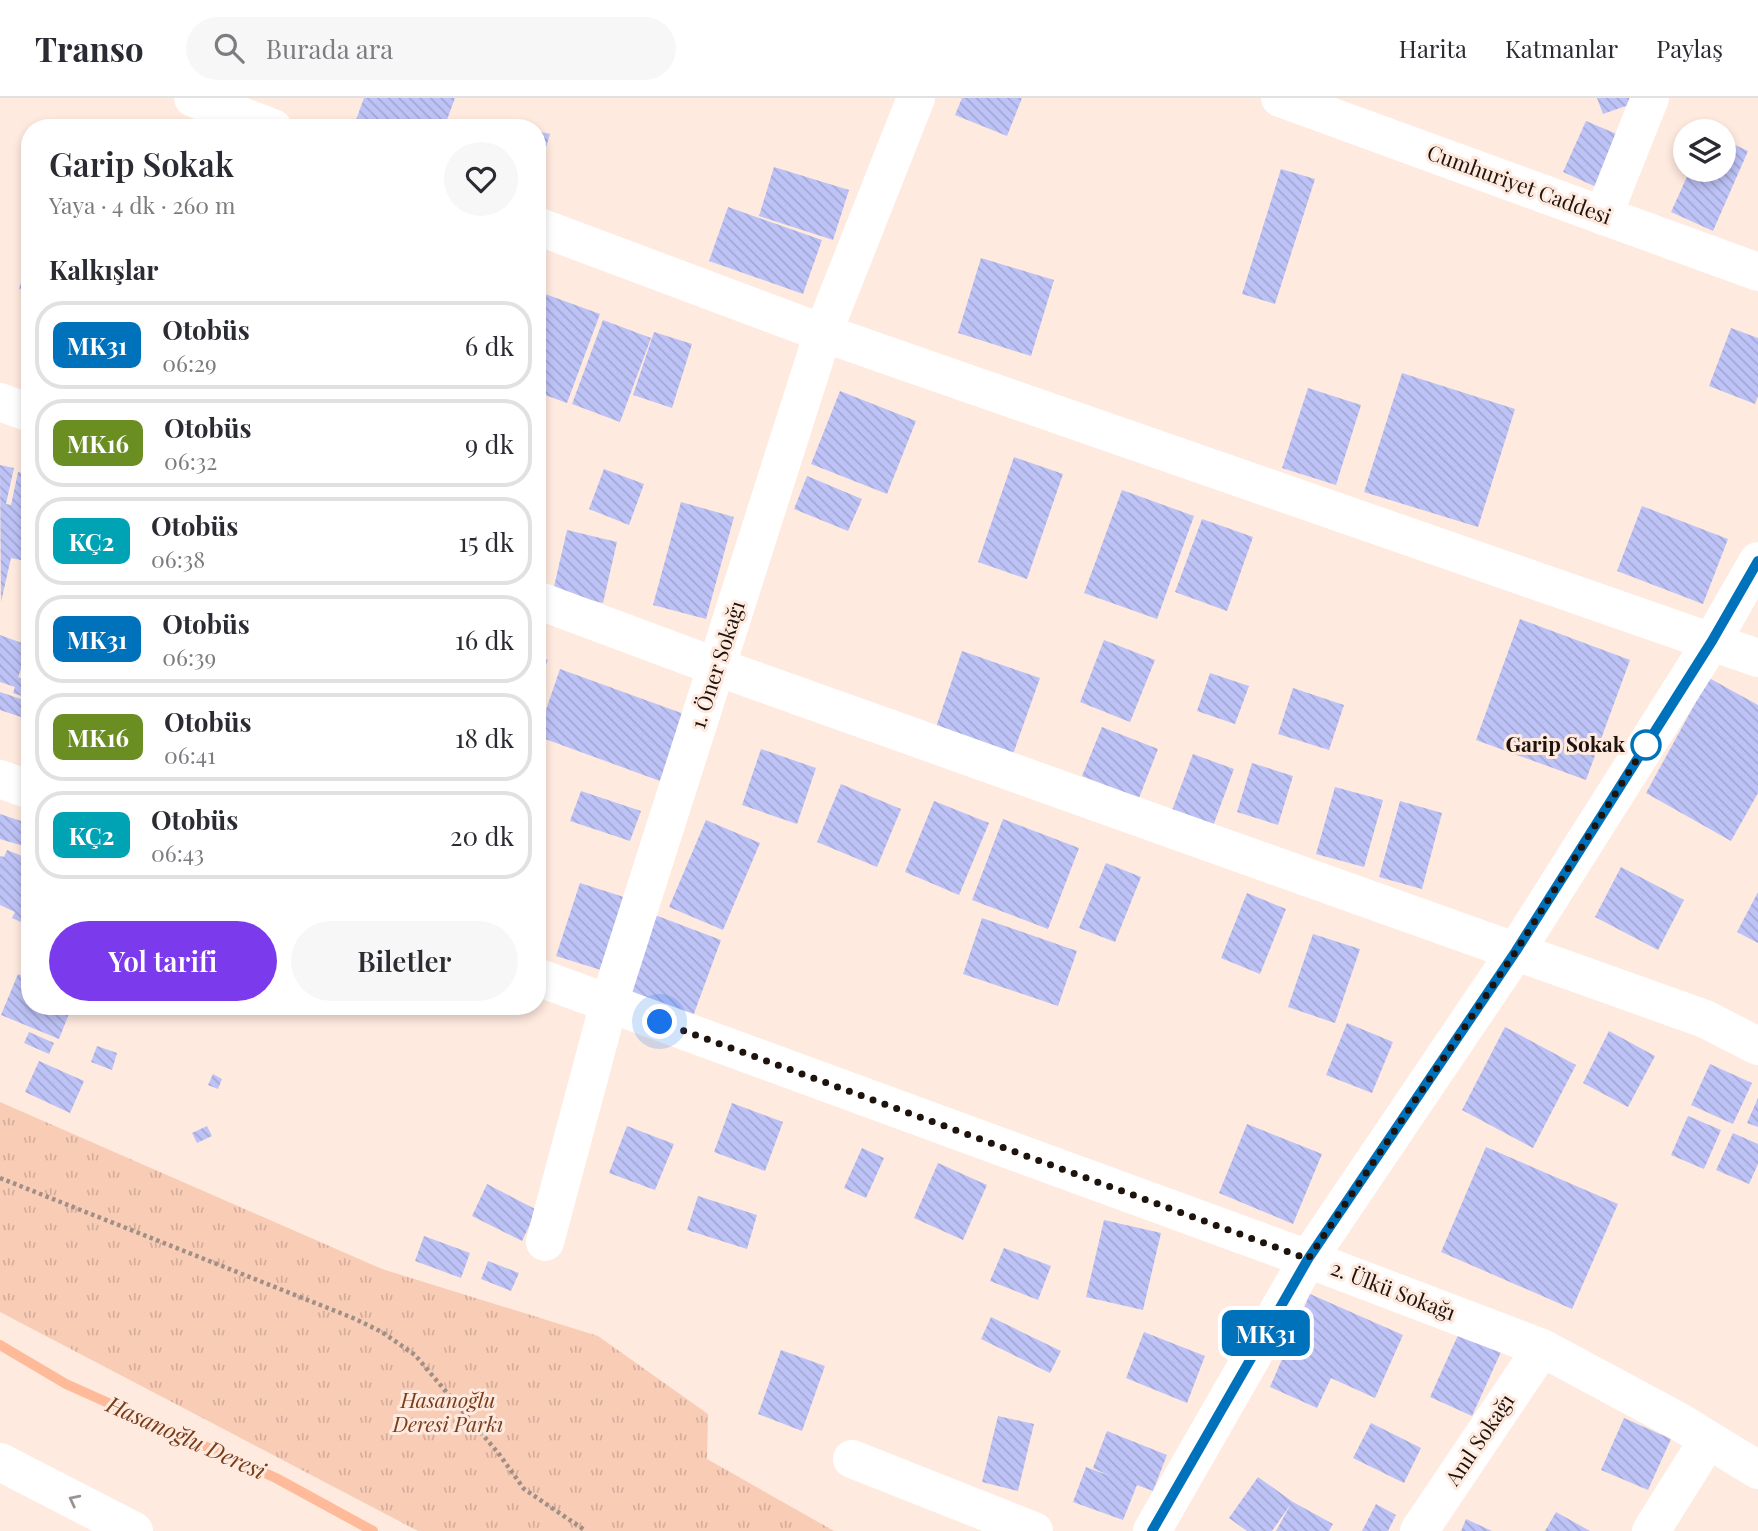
<!DOCTYPE html>
<html lang="tr">
<meta charset="utf-8">
<style>
:root{--surface:#fff;--page:#f7f7f7;--text:#2b2b33;--muted:#7c7c81;--line:#e1e1e2;--accent:#7c3aed}
body{margin:0;font-family:"Playfair Display",serif;background:var(--page);color:var(--text);height:100vh;display:flex;flex-direction:column;font-size:26px;white-space:nowrap}
*{box-sizing:border-box;margin:0}
p{font-size:23px;color:var(--muted)}
.icon{flex:none;width:38px;height:38px;fill:none;stroke:currentColor;stroke-width:2;stroke-linecap:round;stroke-linejoin:round}
.map{position:relative;flex:1;overflow:hidden}
.side{position:absolute;left:21px;top:21px;width:525px;height:896px;display:flex;flex-direction:column;background:var(--surface);border-radius:28px;box-shadow:0 4px 10px #0003}
.side>*{flex:none}
.badge{padding:0 14px;border-radius:10px;font-size:24px;line-height:46px}
.tools{position:absolute;left:1673px;top:21px;display:grid;gap:14px}
.tools a{display:grid;place-items:center;width:63px;height:63px;border-radius:50%;background:var(--surface);box-shadow:0 4px 10px #0003;font-size:35px}
.you{position:absolute;width:35px;height:35px;margin:-18px;border:5px solid #fff;border-radius:50%;background:#1a73e8;box-shadow:0 0 0 10px #1a73e833}
.map>.badge{position:absolute;translate:-50% -50%;box-shadow:0 0 0 4px #fff}
h2{padding:0 28px;font-size:26px;line-height:63px}
.round{display:grid;place-items:center;flex:none;width:74px;height:74px;border-radius:37px;background:var(--page)}
.head{display:flex;align-items:center;justify-content:space-between;height:119px;padding:0 28px}
h1{font-size:33px;font-weight:600;line-height:52px}
.button{display:flex;gap:14px;margin-top:auto;padding:14px 28px}
.button a{flex:1;height:80px;border-radius:42px;background:var(--accent);color:#fff;font-size:28px;font-weight:600;line-height:80px;text-align:center}
.button a+a{background:var(--page);color:var(--text)}
ul{padding:0;list-style:none}
li{display:flex;align-items:center;gap:21px;height:88px;margin:0 14px 10px;padding:0 14px;border:4px solid var(--line);border-radius:28px}
li div{flex:1}
li b{display:block;font-size:26px}
li em{font-style:normal}
li .badge{min-width:77px;font-weight:700;text-align:center}
header{display:flex;align-items:center;gap:42px;box-sizing:border-box;height:98px;padding:0 35px;background:var(--surface);border-bottom:2px solid var(--line)}
header strong{font-size:33px}
nav{display:flex;gap:38px;margin-inline-start:auto;font-size:24px}
.search{width:490px;height:63px;background:var(--page);display:flex;align-items:center;gap:18px;box-sizing:border-box;padding:0 24px;border-radius:38px;color:var(--muted);font-size:26px}
.map>svg:first-child{display:block}
.grass{fill:url(#grass-tufts)}
.lines{fill:none;stroke-linecap:round;stroke-linejoin:round}
.stream{stroke:#fb9;stroke-width:10}
.building{fill:url(#building-back-hatch)}
.path{stroke:#a08f86;stroke-width:4.5;stroke-dasharray:3.5 3.5;stroke-linecap:butt}
.minor{stroke:#fff;stroke-width:38}
.major{stroke:#fff;stroke-width:38}
.oneway{stroke:#9a9592}
.line-casing{stroke:#fff;stroke-width:16}
.line{stroke:#0072bc;stroke-width:10}
.walk{stroke:#1f130d;stroke-width:7;stroke-dasharray:0 12.6}
.stop-dot{fill:#fff;stroke:#0072bc;stroke-width:3.5}
.labels{text-anchor:middle;stroke-width:6;stroke-linejoin:round;paint-order:stroke}
.street-label{font-size:21px;fill:#1f130d;stroke:#ffeadf}
.stop-label{font-size:21px;font-weight:bold;fill:#1f130d;stroke:#ffeadf;text-anchor:end}
.park-label{font-size:21px;font-style:italic;fill:#7a3d1b;stroke:#ffeadf}
.water-label{font-size:23px;font-style:italic;fill:#793c19;stroke:#ffeadf}
</style>
<header>
<strong>Transo</strong>
<div class="search"><svg class="icon" aria-label="search" viewBox="0 0 24 24"><circle cx="10" cy="10" r="6"/><path d="M15 15l6 6"/></svg>Burada ara</div>
<nav><a>Harita</a><a>Katmanlar</a><a>Paylaş</a></nav>
</header>
<div class="map">
<svg width="1758" height="1433" viewBox="0 0 1758 1433">
<defs>
<pattern id="grass-tufts" width="24" height="20" patternUnits="userSpaceOnUse" patternTransform="scale(1.75)"><rect width="24" height="20" fill="#f9ccb6"/><path d="M3 7l-1-3M5 7V3M7 7l1-3M15 17l-1-3M17 17v-4M19 17l1-3" fill="none" stroke="#d5ae9b"/></pattern>
<pattern id="building-back-hatch" width="6" height="6" patternUnits="userSpaceOnUse" patternTransform="scale(1.75)"><rect width="6" height="6" fill="#bec3f7"/><path d="M-1 5l2 2M0 0l6 6M5-1l2 2" fill="none" stroke="#a3a7d3"/></pattern>
</defs>
<rect width="100%" height="100%" fill="#ffeadf"/>
<!-- grass -->
<path class="grass" d="M0 1004 382 1171 598 1238 708 1316 707 1361 834 1433H418L0 1214Z"/>
<g class="lines">
<!-- stream -->
<path class="stream" d="M0 1247 66 1286 276 1380 373 1433"/>
</g>
<!-- building -->
<g class="building">
<path d="M364 0H455L444 30H353Z"/>
<path d="M962 0H1022L1007 38 955 17Z"/>
<path d="M1597 0H1639L1640 3 1603 16Z"/>
<path d="M503 23 524 29V30H501Z"/>
<path d="M1586 23 1626 40 1603 92 1563 74Z"/>
<path d="M537 33 550 36 538 77H537Z"/>
<path d="M1724 42 1748 53 1713 133 1671 114 1690 72H1724Z"/>
<path d="M774 69 849 92 833 142 759 118Z"/>
<path d="M1281 71 1315 81 1275 206 1242 196Z"/>
<path d="M728 109 822 142 803 196 709 163Z"/>
<path d="M29 157H30V194L19 191Z"/>
<path d="M981 160 1054 182 1031 258 958 235Z"/>
<path d="M537 193 600 216 567 305 537 294Z"/>
<path d="M603 222 651 240 620 324 572 306Z"/>
<path d="M1731 230 1758 240V298L1755 306 1709 288Z"/>
<path d="M654 234 692 246 672 310 633 297Z"/>
<path d="M30 273V303L20 299Z"/>
<path d="M1402 275 1515 311 1478 429 1364 394Z"/>
<path d="M1308 290 1361 307 1336 387 1282 370Z"/>
<path d="M840 293 916 323 887 396 811 366Z"/>
<path d="M1014 359 1063 376 1027 481 978 464Z"/>
<path d="M0 367 14 370 6 406 11 407 18 374 30 376V464L11 460 1 504Z"/>
<path d="M604 371 644 386 629 427 589 411Z"/>
<path d="M807 378 862 401 848 433 794 411Z"/>
<path d="M1122 392 1194 418 1157 521 1084 495Z"/>
<path d="M681 404 734 419 706 521 653 507Z"/>
<path d="M1642 408 1728 441 1703 506 1617 473Z"/>
<path d="M1202 421 1253 439 1227 513 1175 494Z"/>
<path d="M567 432 617 444 603 505 553 493Z"/>
<path d="M1520 521 1630 562 1586 682 1476 642Z"/>
<path d="M0 537 30 548 18 579 30 584V601L13 595 15 589 0 584Z"/>
<path d="M1104 542 1155 562 1130 624 1080 604Z"/>
<path d="M962 553 1040 580 1013 656 936 629Z"/>
<path d="M537 558 548 562 537 589Z"/>
<path d="M560 571 684 616 660 683 537 638Z"/>
<path d="M1210 575 1249 588 1235 626 1197 613Z"/>
<path d="M1709 580 1758 607V695L1731 743 1646 695Z"/>
<path d="M1293 590 1344 607 1329 652 1278 636Z"/>
<path d="M0 594 30 604V622L0 612Z"/>
<path d="M1102 629 1158 651 1139 700 1082 678Z"/>
<path d="M761 651 816 670 797 726 742 707Z"/>
<path d="M1193 656 1234 671 1213 728 1172 712Z"/>
<path d="M1252 665 1293 678 1278 727 1237 714Z"/>
<path d="M841 686 901 711 877 769 817 744Z"/>
<path d="M1335 689 1383 702 1364 769 1316 756Z"/>
<path d="M581 693 641 713 630 743 570 723Z"/>
<path d="M934 703 989 725 959 797 905 774Z"/>
<path d="M1400 703 1442 715 1422 791 1379 779Z"/>
<path d="M0 716 30 726V750L0 741Z"/>
<path d="M1003 721 1079 750 1048 831 972 802Z"/>
<path d="M706 722 760 745 723 832 669 809Z"/>
<path d="M7 752 30 761V828L12 820 15 814 0 807V758L4 759Z"/>
<path d="M1106 765 1141 779 1115 844 1079 830Z"/>
<path d="M1621 769 1684 802 1658 852 1595 819Z"/>
<path d="M580 785 627 800 604 873 556 858Z"/>
<path d="M1758 794V845L1737 834Z"/>
<path d="M1247 795 1286 811 1260 876 1221 860Z"/>
<path d="M647 814 721 842 692 921 618 894Z"/>
<path d="M982 820 1077 853 1058 908 963 876Z"/>
<path d="M1313 836 1360 851 1335 925 1288 909Z"/>
<path d="M18 876 30 881V908H72L59 941 1 917Z"/>
<path d="M1347 925 1393 944 1372 995 1326 977Z"/>
<path d="M1505 929 1576 967 1533 1050 1462 1012Z"/>
<path d="M1609 933 1655 958 1628 1009 1583 985Z"/>
<path d="M29 934 54 945 49 956 24 945Z"/>
<path d="M97 948 117 955 112 972 91 964Z"/>
<path d="M39 963 84 983 70 1015 25 994Z"/>
<path d="M1710 966 1752 985 1733 1026 1691 1007Z"/>
<path d="M213 976 222 981 218 991 208 987Z"/>
<path d="M1758 1000V1029L1747 1025Z"/>
<path d="M732 1005 783 1024 765 1073 714 1054Z"/>
<path d="M1688 1018 1721 1032 1704 1071 1671 1057Z"/>
<path d="M1247 1026 1322 1056 1293 1126 1219 1095Z"/>
<path d="M207 1028 212 1038 197 1045 192 1035Z"/>
<path d="M627 1028 674 1046 655 1092 609 1075Z"/>
<path d="M1733 1035 1758 1046V1066L1749 1086 1716 1072Z"/>
<path d="M1486 1049 1618 1106 1572 1211 1441 1154Z"/>
<path d="M862 1050 884 1060 866 1100 844 1090Z"/>
<path d="M938 1065 987 1087 963 1142 914 1120Z"/>
<path d="M487 1086 537 1112 522 1143 472 1118Z"/>
<path d="M698 1098 757 1117 747 1151 687 1132Z"/>
<path d="M1104 1122 1161 1135 1143 1212 1086 1199Z"/>
<path d="M424 1138 470 1155 461 1180 415 1163Z"/>
<path d="M1004 1150 1051 1168 1038 1202 990 1183Z"/>
<path d="M488 1163 519 1175 511 1193 481 1181Z"/>
<path d="M1310 1196 1403 1237 1375 1300 1331 1280 1317 1310 1270 1289Z"/>
<path d="M991 1219 1061 1253 1050 1275 981 1241Z"/>
<path d="M1144 1234 1205 1258 1187 1305 1126 1280Z"/>
<path d="M1459 1235 1501 1254 1472 1318 1430 1299Z"/>
<path d="M781 1252 825 1268 802 1333 758 1316Z"/>
<path d="M998 1318 1034 1326 1018 1393 982 1384Z"/>
<path d="M1624 1320 1671 1341 1648 1392 1601 1372Z"/>
<path d="M1371 1325 1421 1350 1404 1385 1353 1360Z"/>
<path d="M1107 1333 1167 1357 1153 1393 1137 1387 1123 1422 1073 1404 1086 1369 1110 1378 1093 1370Z"/>
<path d="M1258 1379 1293 1404 1333 1426 1329 1433H1276L1291 1406 1272 1433H1247L1229 1420Z"/>
<path d="M1376 1406 1396 1417 1388 1433H1362Z"/>
<path d="M1556 1414 1590 1433H1545Z"/>
<path d="M1466 1421 1492 1433H1461Z"/>
</g>
<g class="lines">
<!-- path -->
<path class="path" d="M0 1080 353 1220 382 1234 415 1257 499 1356 524 1391 586 1433"/>
<!-- minor -->
<g class="minor">
<path d="M193 0 273 30"/>
<path d="M1603 118 1650 0"/>
<path d="M537 128 823 235 1758 560"/>
<path d="M0 304 30 315"/>
<path d="M537 502 717 569 1705 921 1758 948"/>
<path d="M0 681 30 692"/>
<path d="M537 879 1308 1161 1542 1250 1678 1323 1758 1372"/>
<path d="M545 1144 609 905 823 235 916 0"/>
<path d="M852 1361 1034 1433"/>
<path d="M1152 1433 1308 1161 1516 853 1712 543 1758 463"/>
<path d="M1419 1433 1542 1250"/>
<path d="M1651 1433 1708 1342"/>
</g>
<!-- major -->
<g class="major">
<path d="M1280 0 1758 174"/>
<path d="M0 1364 134 1433"/>
</g>
</g>
<!-- one-way arrows -->
<defs><path id="oneway-chevron" d="M-2-3.5L2.5 0L-2 3.5" fill="none" stroke-width="1.6" stroke-linecap="round" stroke-linejoin="round" transform="scale(1.75)"/></defs>
<use class="oneway" href="#oneway-chevron" transform="translate(74 1402) rotate(-153)"/>
<g class="lines">
<!-- line casing -->
<g class="line-casing">
<path id="line" d="M1152 1433 1308 1161 1516 853 1712 543 1758 463"/>
</g>
<!-- line -->
<use href="#line" class="line"/>
<!-- walk -->
<path class="walk" d="M660 924 1308 1161 1516 853 1646 647"/>
</g>
<!-- markers -->
<circle class="stop-dot" cx="1646" cy="647" r="14"/>
<g class="labels">
<!-- street labels -->
<g class="street-label">
<text transform="translate(1519 87) rotate(20)" y="7">Cumhuriyet Caddesi</text>
<text transform="translate(718 567) rotate(-72)" y="7">1. Öner Sokağı</text>
<text transform="translate(1393 1193) rotate(21)" y="7">2. Ülkü Sokağı</text>
<text transform="translate(1480 1342) rotate(-56)" y="7">Anıl Sokağı</text>
</g>
<!-- stop labels -->
<g class="stop-label">
<text x="1625" y="654">Garip Sokak</text>
</g>
<!-- park labels -->
<g class="park-label">
<text x="448" y="1310">Hasanoğlu<tspan x="448" dy="24">Deresi Parkı</tspan></text>
</g>
<!-- water labels -->
<g class="water-label">
<text transform="translate(186 1340) rotate(24)" y="8">Hasanoğlu Deresi</text>
</g>
</g>
</svg>
<div class="tools">
<a><svg class="icon" aria-label="layers" viewBox="0 0 24 24"><path d="M12 4l9 5-9 5-9-5zM3 14l9 5 9-5"/></svg></a>
</div>
<div class="you" style="left:660px;top:924px"></div>
<b class="badge" style="left:1266px;top:1235px;background:#0072bc;color:#fff">MK31</b>
<section class="side">
<div class="head"><div><h1>Garip Sokak</h1><p>Yaya · 4 dk · 260 m</p></div><a class="round"><svg class="icon" aria-label="heart" viewBox="0 0 24 24"><path d="M12 20l-8-8c-3-5 5-10 8-4 3-6 11-1 8 4z"/></svg></a></div>
<h2>Kalkışlar</h2>
<ul>
<li><span class="badge" style="background:#0072bc;color:#fff">MK31</span><div><b>Otobüs</b><p>06:29</p></div><em>6 dk</em></li>
<li><span class="badge" style="background:#6b8e23;color:#fff">MK16</span><div><b>Otobüs</b><p>06:32</p></div><em>9 dk</em></li>
<li><span class="badge" style="background:#00a3b4;color:#fff">KÇ2</span><div><b>Otobüs</b><p>06:38</p></div><em>15 dk</em></li>
<li><span class="badge" style="background:#0072bc;color:#fff">MK31</span><div><b>Otobüs</b><p>06:39</p></div><em>16 dk</em></li>
<li><span class="badge" style="background:#6b8e23;color:#fff">MK16</span><div><b>Otobüs</b><p>06:41</p></div><em>18 dk</em></li>
<li><span class="badge" style="background:#00a3b4;color:#fff">KÇ2</span><div><b>Otobüs</b><p>06:43</p></div><em>20 dk</em></li>
</ul>
<div class="button"><a>Yol tarifi</a><a>Biletler</a></div>
</section>
</div>
